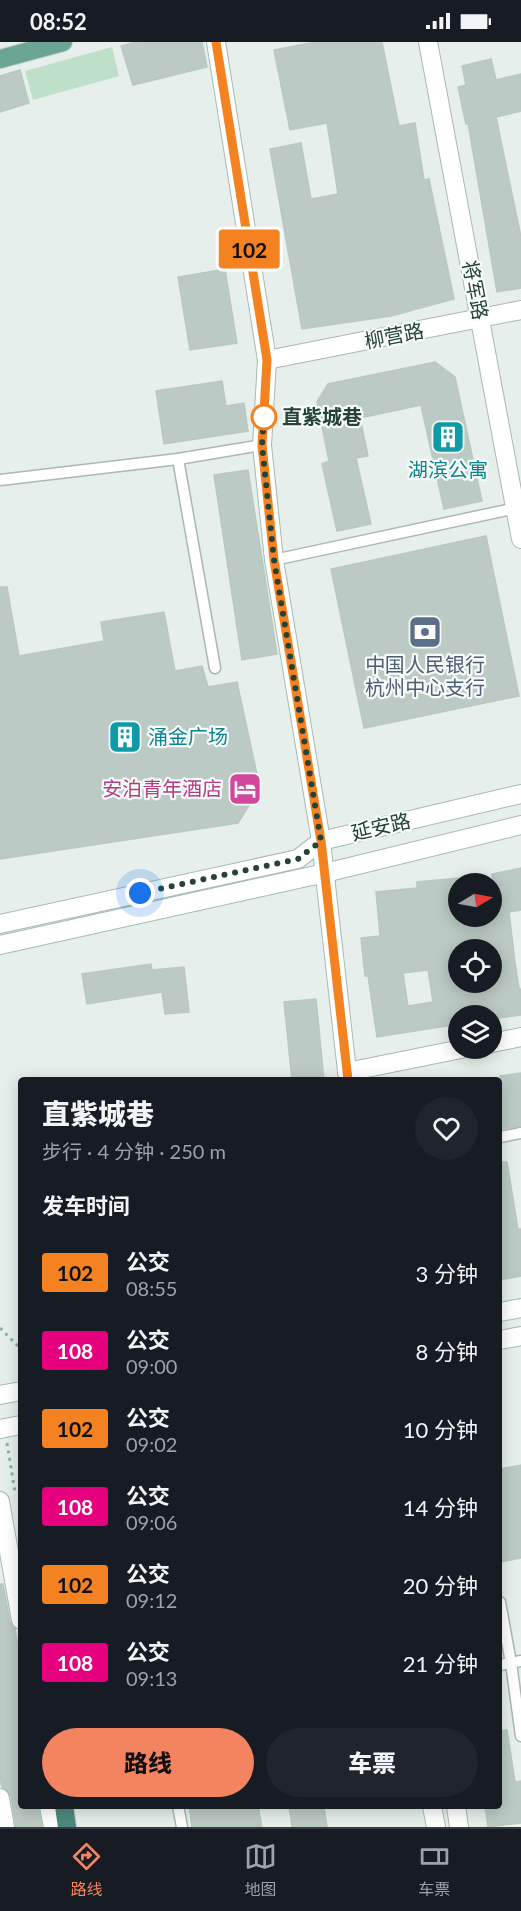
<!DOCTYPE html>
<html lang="zh">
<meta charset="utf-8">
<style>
:root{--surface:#171b24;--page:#20242c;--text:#f1f3f6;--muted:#9ea1a6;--line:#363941;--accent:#f4845f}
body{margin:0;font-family:Lato,"Noto Sans SC",sans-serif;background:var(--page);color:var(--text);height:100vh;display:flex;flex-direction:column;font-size:22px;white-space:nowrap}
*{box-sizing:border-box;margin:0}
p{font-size:20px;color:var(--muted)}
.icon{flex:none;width:33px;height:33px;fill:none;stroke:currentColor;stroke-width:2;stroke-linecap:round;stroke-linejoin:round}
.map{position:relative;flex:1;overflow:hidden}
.sheet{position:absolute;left:18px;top:1035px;width:484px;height:732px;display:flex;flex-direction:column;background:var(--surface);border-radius:6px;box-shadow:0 3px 15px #0003}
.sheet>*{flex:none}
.badge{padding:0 12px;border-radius:4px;font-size:21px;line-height:39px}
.needle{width:39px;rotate:80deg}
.controls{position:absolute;left:448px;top:831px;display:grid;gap:12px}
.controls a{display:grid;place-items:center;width:54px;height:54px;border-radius:50%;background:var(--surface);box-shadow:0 3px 15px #0003;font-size:30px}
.you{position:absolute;width:30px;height:30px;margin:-15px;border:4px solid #fff;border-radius:50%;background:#1a73e8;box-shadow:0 0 0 9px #1a73e833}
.map>.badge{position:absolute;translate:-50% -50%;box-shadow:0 0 0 3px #fff}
h2{padding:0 24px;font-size:22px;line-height:54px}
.round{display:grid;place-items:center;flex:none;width:63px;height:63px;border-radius:32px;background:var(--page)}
.headline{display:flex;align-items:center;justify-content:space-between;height:102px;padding:0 24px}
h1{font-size:28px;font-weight:800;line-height:45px}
.cta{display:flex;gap:12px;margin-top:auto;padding:12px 24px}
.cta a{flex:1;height:69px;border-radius:36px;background:var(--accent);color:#111;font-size:24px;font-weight:800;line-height:69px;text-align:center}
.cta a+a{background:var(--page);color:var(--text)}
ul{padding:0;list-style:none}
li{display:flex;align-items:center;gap:18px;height:78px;padding:0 24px}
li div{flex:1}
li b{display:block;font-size:22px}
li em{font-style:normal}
li .badge{min-width:66px;font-weight:700;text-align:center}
.status{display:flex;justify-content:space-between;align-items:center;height:42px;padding:0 30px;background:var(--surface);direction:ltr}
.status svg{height:16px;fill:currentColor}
.menu{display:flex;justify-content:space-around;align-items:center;height:84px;border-top:2px solid var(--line);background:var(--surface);font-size:16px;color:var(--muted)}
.menu a{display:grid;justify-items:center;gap:3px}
.menu .current{color:var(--accent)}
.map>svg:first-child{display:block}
.green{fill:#bfe0c8}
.building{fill:#bbcac4;stroke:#b8c9c2;stroke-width:1.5;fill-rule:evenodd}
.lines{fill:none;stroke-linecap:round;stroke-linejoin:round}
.service-casing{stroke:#a8b8b2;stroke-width:13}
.minor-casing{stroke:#a8b8b2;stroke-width:20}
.tertiary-casing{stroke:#a8b8b2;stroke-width:20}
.secondary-casing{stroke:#a4bbb3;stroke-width:20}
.primary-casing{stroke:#c2cac8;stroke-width:20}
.trunk-casing{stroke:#c2cac8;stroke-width:20}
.path{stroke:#86b3a5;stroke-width:3;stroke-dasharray:3 4.5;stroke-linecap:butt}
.service{stroke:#fff;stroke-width:10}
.minor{stroke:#fff;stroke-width:18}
.tertiary{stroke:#fff;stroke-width:18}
.secondary{stroke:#fff;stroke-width:18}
.primary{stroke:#6aa596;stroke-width:18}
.trunk{stroke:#4c8a7c;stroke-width:18}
.line-casing{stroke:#fff;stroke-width:14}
.line{stroke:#f58220;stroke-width:9}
.walk{stroke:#24423a;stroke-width:6;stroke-dasharray:0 10.8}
.stop-dot{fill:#fff;stroke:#f58220;stroke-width:3}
.labels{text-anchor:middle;stroke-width:4.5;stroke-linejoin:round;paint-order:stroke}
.street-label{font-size:20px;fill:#24423a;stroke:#f7fbf9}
.stop-label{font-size:20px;font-weight:bold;fill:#24423a;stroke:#f7fbf9;text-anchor:start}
.culture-label{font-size:20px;fill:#0d838f;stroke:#f7fbf9}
.service-label{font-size:20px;fill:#4e5e75;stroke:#f7fbf9}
.hotel-label{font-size:20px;fill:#b23c85;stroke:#f7fbf9;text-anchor:end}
</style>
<div class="status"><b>08:52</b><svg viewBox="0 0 49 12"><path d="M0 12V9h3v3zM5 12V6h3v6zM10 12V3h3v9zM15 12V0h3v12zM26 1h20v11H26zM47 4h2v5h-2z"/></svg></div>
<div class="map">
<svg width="521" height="1785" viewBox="0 0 521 1785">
<rect width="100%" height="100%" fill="#e6efeb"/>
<!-- green -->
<path class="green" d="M112 5 119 34 33 58 25 29Z"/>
<!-- building -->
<g class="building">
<path d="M136 0H202L207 25 133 43 121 4Z"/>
<path d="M315 0H382L399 84 415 81 424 138 429 137 454 257 391 274 302 287 270 107 301 101 311 157 338 152 327 81 290 88 274 8Z"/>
<path d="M491 17 496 38 521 32V69L496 75 521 195V246L497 250 468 81 466 82 458 45 466 43 462 24Z"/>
<path d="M20 28 29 61 0 70V34Z"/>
<path d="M225 227 237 301 190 308 178 235Z"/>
<path d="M435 320 455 335 482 459 444 467 421 363 360 376 368 414 356 416 371 482 337 489 322 422 329 419 317 360 328 342Z"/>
<path d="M222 339 226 364 244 361 248 389 164 402 156 349Z"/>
<path d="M248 428 277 612 242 618 214 433Z"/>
<path d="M486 494 519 654 364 686 331 527Z"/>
<path d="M0 545H7L19 614 104 599 101 580 164 570 175 629 202 624 208 645 237 640 260 746 238 781 0 817Z"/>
<path d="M521 826V868L509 870 515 920 519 947H521V973L492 977V974H459V982L377 995 368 934H365L361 896 380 894 376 850 417 846V840L459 836V874H492V832ZM459 908H492V940H459ZM428 928 433 960 408 964 403 931Z"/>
<path d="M151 922 152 928 184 925 189 970 165 972 162 950 87 962 82 932Z"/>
<path d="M316 957 324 1038H292L284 960Z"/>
<path d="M521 1031V1084L500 1087V1034Z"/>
<path d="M500 1120H507L518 1187H521V1234L500 1238Z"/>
<path d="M521 1423V1516L500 1520V1427Z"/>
<path d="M0 1542H3L10 1580 15 1587 18 1605H21V1764H38L42 1785H16L11 1754 2 1745 0 1736Z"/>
<path d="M507 1688 515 1740 521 1739V1781L488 1785 485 1764H500V1689Z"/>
<path d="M189 1764H258L262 1785H192Z"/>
<path d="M289 1764H324L327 1785H292Z"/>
</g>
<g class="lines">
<!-- service casing -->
<g class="service-casing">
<g id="service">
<path d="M178 417 215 626"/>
<path d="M0 438 178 417 262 403"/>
<path d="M274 518 516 466"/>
<path d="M500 1095 521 1091"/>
<path d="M500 1560 511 1621 521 1694"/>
<path d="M500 1623 521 1619"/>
<path d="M178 1764 182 1785"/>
</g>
</g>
<!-- minor casing -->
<g class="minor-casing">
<g id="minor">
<path d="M492 1001 521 995"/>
<path d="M347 1030 466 1006"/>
</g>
</g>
<!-- tertiary casing -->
<g class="tertiary-casing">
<g id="tertiary">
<path d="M216 0 267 318 262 403 274 518 321 799 348 1038"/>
<path d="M428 0 521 497"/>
<path d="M267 318 521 268"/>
<path d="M432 1764 436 1785"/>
<path d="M456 1764 459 1785"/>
</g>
</g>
<!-- secondary casing -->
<g class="secondary-casing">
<g id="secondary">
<path d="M0 882 298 817 321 799 521 752"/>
<path d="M0 903 325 831 521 783"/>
<path d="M500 1270 521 1266"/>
<path d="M500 1298 521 1294"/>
<path d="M0 1353 21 1349"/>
<path d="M0 1387 21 1383"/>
<path d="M0 1459 21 1578"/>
<path d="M0 1756 5 1785"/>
<path d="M49 1764 53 1785"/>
</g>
</g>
<!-- primary casing -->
<g class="primary-casing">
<path id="primary" d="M0 17 63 0"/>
</g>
<!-- trunk casing -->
<g class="trunk-casing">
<path id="trunk" d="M64 1764 67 1785"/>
</g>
<!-- path -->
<g class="path">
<path d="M0 1286 21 1307"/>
<path d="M7 1401 15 1450"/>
</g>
<!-- service -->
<use href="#service" class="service"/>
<!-- minor -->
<use href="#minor" class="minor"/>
<!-- tertiary -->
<use href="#tertiary" class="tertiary"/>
<!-- secondary -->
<use href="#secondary" class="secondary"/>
<!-- primary -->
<use href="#primary" class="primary"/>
<!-- trunk -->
<use href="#trunk" class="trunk"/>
</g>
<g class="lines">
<!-- line casing -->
<g class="line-casing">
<path id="line" d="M216 0 267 318 262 403 274 518 321 799 348 1038"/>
</g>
<!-- line -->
<use href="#line" class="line"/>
<!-- walk -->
<path class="walk" d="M140 851 298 817 321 799 274 518 262 403 264 375"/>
</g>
<!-- icons -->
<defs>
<g id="building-square" transform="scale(1.725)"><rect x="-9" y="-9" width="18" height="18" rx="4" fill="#0f9aa8" stroke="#f7fbf9"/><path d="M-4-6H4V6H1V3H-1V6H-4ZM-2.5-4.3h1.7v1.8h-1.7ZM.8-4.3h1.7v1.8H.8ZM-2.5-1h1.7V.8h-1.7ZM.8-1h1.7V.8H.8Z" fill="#fff"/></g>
<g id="bank-square" transform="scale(1.725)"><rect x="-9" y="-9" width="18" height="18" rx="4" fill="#5c6f8a" stroke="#f7fbf9"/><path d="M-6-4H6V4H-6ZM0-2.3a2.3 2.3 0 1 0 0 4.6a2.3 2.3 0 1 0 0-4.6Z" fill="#fff"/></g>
<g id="hotel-square" transform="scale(1.725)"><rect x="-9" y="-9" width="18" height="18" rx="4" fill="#d1479c" stroke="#f7fbf9"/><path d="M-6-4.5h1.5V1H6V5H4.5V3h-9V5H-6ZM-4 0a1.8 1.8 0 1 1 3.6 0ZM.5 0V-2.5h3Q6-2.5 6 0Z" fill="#fff"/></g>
</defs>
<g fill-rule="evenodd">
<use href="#building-square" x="448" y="395"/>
<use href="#bank-square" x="425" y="590"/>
<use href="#building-square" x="125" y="695"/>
<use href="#hotel-square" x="245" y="747"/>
</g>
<!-- markers -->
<circle class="stop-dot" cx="264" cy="375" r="12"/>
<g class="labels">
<!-- street labels -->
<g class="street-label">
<text transform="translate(475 248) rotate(79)" y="7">将军路</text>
<text transform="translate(394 294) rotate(-11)" y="7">柳营路</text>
<text transform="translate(381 785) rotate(-13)" y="7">延安路</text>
</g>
<!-- stop labels -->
<g class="stop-label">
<text x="282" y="382">直紫城巷</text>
</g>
<!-- culture labels -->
<g class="culture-label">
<text x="448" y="435">湖滨公寓</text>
<text x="148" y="702" text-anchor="start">涌金广场</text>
</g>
<!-- service labels -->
<g class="service-label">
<text x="425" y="630">中国人民银行<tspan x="425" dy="23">杭州中心支行</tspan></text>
</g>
<!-- hotel labels -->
<g class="hotel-label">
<text x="222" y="754">安泊青年酒店</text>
</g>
</g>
</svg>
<div class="controls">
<a><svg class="needle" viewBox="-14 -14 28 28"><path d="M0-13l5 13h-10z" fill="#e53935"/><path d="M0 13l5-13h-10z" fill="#9ea1a6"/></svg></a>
<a><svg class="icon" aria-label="locate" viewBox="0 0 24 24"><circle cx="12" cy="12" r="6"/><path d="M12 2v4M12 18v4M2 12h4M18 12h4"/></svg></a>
<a><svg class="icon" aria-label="layers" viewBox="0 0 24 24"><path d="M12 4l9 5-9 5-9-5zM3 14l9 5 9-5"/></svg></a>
</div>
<div class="you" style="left:140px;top:851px"></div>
<b class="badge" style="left:249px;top:207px;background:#f58220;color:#111">102</b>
<section class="sheet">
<div class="headline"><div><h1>直紫城巷</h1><p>步行 · 4 分钟 · 250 m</p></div><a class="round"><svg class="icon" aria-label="heart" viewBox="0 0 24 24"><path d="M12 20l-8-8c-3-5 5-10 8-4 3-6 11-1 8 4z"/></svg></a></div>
<h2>发车时间</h2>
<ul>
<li><span class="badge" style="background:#f58220;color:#111">102</span><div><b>公交</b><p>08:55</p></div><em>3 分钟</em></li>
<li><span class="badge" style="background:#e6007e;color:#fff">108</span><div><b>公交</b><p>09:00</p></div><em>8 分钟</em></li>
<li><span class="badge" style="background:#f58220;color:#111">102</span><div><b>公交</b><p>09:02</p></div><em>10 分钟</em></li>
<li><span class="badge" style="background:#e6007e;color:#fff">108</span><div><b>公交</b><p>09:06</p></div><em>14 分钟</em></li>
<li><span class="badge" style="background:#f58220;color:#111">102</span><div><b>公交</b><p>09:12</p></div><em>20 分钟</em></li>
<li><span class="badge" style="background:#e6007e;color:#fff">108</span><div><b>公交</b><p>09:13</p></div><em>21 分钟</em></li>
</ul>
<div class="cta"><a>路线</a><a>车票</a></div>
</section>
</div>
<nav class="menu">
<a class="current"><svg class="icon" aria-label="directions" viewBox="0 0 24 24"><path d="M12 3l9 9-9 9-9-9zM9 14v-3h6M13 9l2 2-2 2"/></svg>路线</a>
<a><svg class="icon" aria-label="map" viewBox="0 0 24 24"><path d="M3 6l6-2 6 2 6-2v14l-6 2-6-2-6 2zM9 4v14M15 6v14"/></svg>地图</a>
<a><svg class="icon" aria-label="tickets" viewBox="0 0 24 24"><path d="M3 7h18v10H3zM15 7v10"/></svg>车票</a>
</nav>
